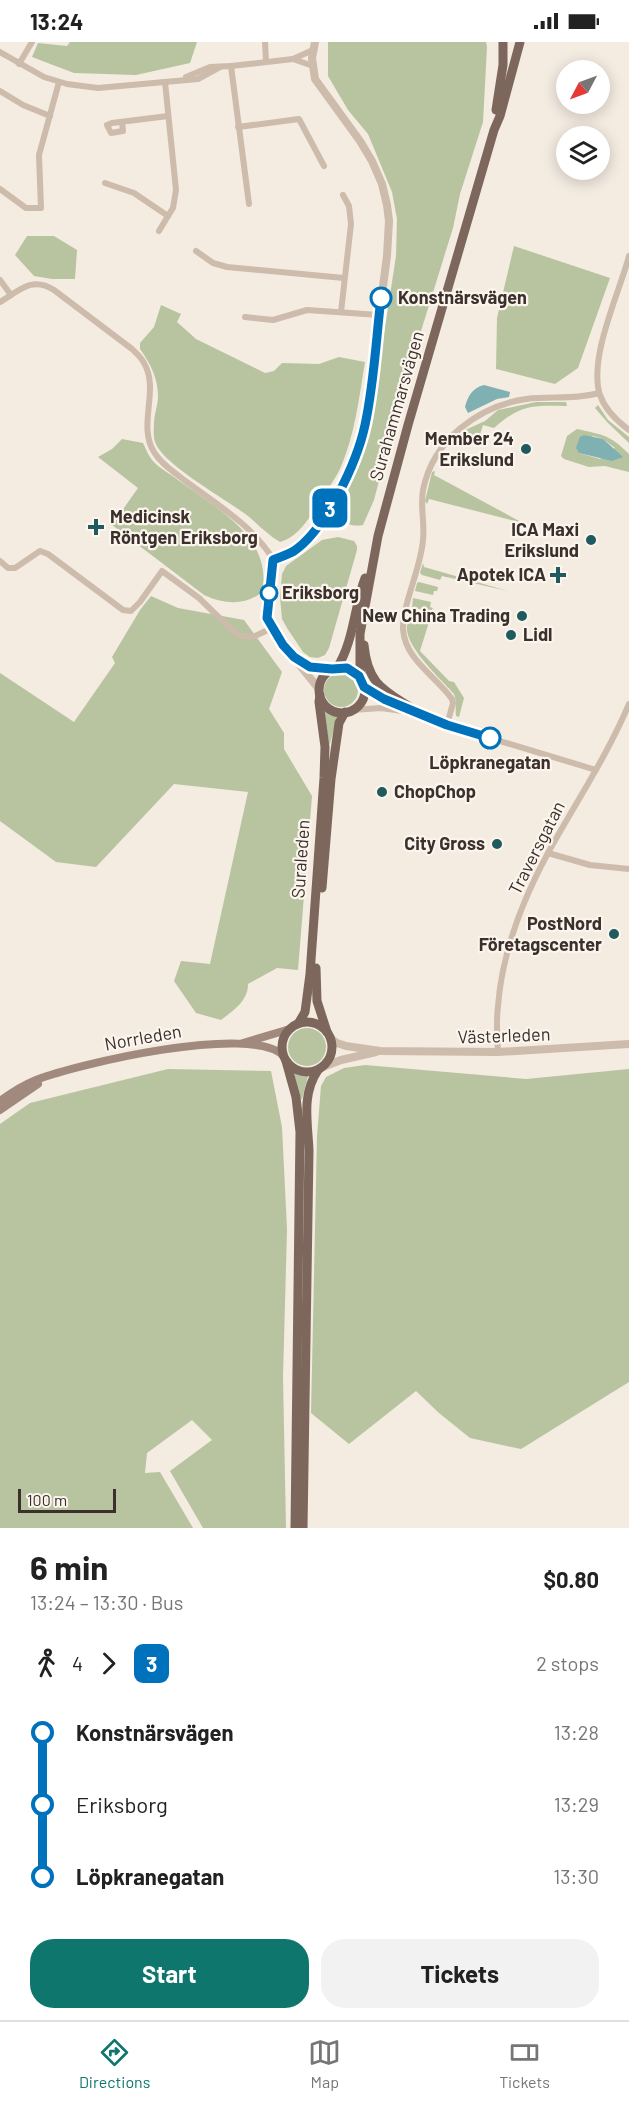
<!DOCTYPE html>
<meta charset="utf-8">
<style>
:root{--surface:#fff;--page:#f2f2f2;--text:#222;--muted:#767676;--line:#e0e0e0;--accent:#0f766e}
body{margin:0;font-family:Barlow,sans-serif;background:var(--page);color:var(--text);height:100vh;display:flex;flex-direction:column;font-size:22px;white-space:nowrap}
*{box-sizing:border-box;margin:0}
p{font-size:20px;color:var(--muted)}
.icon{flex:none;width:33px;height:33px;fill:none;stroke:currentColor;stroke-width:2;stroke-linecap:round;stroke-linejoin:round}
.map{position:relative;height:1486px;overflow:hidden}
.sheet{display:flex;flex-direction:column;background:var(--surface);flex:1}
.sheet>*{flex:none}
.badge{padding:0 12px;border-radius:9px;font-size:21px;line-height:39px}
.needle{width:39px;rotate:229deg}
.controls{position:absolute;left:556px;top:18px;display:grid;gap:12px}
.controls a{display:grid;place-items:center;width:54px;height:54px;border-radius:50%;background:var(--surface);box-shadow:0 3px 15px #0003;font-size:30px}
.scale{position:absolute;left:18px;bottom:15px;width:98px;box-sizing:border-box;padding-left:6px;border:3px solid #3b302b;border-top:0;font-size:16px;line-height:21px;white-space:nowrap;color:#3b302b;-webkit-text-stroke:4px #fbf5ee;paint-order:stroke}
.map>.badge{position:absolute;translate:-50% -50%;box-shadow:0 0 0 3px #fff}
.legs{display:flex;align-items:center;gap:9px;height:66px;padding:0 30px;font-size:20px}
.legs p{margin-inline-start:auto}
.summary{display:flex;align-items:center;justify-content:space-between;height:102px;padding:0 30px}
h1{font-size:33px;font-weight:700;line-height:45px}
.action{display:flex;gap:12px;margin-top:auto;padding:12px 30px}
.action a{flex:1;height:69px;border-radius:24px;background:var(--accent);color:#fff;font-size:24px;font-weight:700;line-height:69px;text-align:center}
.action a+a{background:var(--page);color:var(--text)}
ul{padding:0 30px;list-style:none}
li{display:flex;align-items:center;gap:21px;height:72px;font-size:22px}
li i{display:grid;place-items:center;width:9px;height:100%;margin:0 8px;background:currentColor}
li i::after{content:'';width:15px;height:15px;margin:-8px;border:4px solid;border-radius:50%;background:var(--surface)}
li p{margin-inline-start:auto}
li:first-child i{background:linear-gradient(#0000 50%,currentColor 0)}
li:last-child i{background:linear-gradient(currentColor 50%,#0000 0)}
.status{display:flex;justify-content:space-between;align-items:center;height:42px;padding:0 30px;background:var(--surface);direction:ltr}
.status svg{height:16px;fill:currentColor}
.tab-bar{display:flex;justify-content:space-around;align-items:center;height:84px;border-top:2px solid var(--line);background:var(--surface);font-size:16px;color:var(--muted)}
.tab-bar a{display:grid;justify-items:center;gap:3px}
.tab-bar .on{color:var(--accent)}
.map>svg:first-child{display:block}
.green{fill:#b8c4a0;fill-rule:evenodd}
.water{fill:#7fb0b2}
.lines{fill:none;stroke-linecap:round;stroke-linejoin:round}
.minor{stroke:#cdbbac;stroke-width:6}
.tertiary{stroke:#cdbbac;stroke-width:8}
.secondary{stroke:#a18a7d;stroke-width:8}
.primary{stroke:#7d675c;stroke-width:9}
.line-1-casing{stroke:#fff;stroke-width:14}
.line-1{stroke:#0072bc;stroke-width:9}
.stop-1-dot{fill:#fff;stroke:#0072bc;stroke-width:3}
.poi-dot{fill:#1f5a5e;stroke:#fbf5ee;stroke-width:2}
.labels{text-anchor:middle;stroke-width:4.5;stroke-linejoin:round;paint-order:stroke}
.stop-label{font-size:18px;font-weight:bold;fill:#3b302b;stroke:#fbf5ee;text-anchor:start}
.street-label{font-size:18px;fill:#3b302b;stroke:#fbf5ee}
.poi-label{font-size:18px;font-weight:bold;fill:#3b302b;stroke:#fbf5ee;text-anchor:end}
</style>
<div class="status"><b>13:24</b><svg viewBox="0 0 49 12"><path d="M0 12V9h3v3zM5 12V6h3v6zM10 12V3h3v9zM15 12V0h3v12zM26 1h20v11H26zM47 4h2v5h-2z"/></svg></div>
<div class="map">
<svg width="629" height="1486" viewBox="0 0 629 1486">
<rect width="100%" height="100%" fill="#f4ebe1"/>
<!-- green -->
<g class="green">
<path d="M70 0H197L190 21 136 33 74 31 32 15 38 1 67 4Z"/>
<path d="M328 0H486L487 5 483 80 460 152 453 186 403 347 374 458 363 483C352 485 346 482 337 474V467L359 423 368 396 396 214 397 177 392 150 368 92 348 68 328 34Z"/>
<path d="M27 194H54L77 208 75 237H52L34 234 15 213Z"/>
<path d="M514 204 610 236 578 326 555 342 496 327 497 276Z"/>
<path d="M161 263 181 272 177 280 196 297 265 331 274 329 282 321 319 322 339 315 365 320C359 356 355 393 340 427 334 439 325 451 318 462 308 478 298 495 280 500 268 493 259 483 248 474 227 458 162 422 155 400 153 395 154 386 154 381 154 372 158 363 158 354 158 336 150 321 140 307V301L154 285Z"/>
<path d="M536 360H566L567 364C532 363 520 363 494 386L483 383 478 399 463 392 460 396 459 395 463 389 485 379 498 368Z"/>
<path d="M598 363 608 378 629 395V401L608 381 595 366Z"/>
<path d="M577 387C603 393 609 392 629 412V430L605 424 589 425 564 417 561 414 567 394ZM593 394 603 397 615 406 600 417 579 411Z"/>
<path d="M122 397 143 401C146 407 148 413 152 418 158 425 167 430 174 435 211 463 274 494 262 550 246 564 223 562 204 553L112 483 138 446 98 415 112 407Z"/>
<path d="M435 429 434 433 523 481 429 457 427 462 425 459 432 430Z"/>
<path d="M338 495 354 499 357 504V508L329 606 325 613 318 616 310 615 303 610 287 586 282 577 280 555 282 532 286 524 322 498Z"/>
<path d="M423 521 424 525 508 549 442 534 440 538 422 533 420 531Z"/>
<path d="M419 540 438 545 437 549H434L433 553 415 549 417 541Z"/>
<path d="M151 554 178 566 244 578 282 630 269 667 284 691V707L312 754 298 928 277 926 248 942C248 959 234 968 221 978L196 971 174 939 181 919 210 922 248 750 174 742 96 825 56 820 0 779V631L74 680 115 621 112 615 140 568Z"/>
<path d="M413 556 431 560 430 565 433 566 431 570 412 565Z"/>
<path d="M412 574 427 577 429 580 420 609 449 639 454 640 464 656 459 675 456 674C455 666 457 660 454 652 441 636 391 594 412 574Z"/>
<circle cx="341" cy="648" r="17"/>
<path d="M323 667 337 674 330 702 329 701Z"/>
<circle cx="307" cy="1005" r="19"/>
<path d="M365 1023 526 1037 629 1027V1340L521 1407 470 1396 439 1371 416 1349 349 1402 311 1371 317 1094 321 1044 326 1035 344 1026Z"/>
<path d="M168 1027 271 1029 282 1085 287 1187 283 1335 286 1486H203L170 1429 212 1398 192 1378 147 1411 145 1431 160 1430 193 1486H0V1082L30 1061Z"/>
<path d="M294 1031 308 1034 302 1057H301Z"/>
</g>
<!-- water -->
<g class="water">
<path d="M484 343 510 350 509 355 497 357 468 371 465 365C468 354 472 346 484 343Z"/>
<path d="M584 393 603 397 623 415 612 419 579 411 576 406 580 395Z"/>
</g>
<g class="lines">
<!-- minor -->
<g class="minor">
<path d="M265 0 266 19"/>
<path d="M0 10 44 35 67 42 98 46 198 37 220 25"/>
<path d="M293 17 313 24"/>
<path d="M19 22 32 0"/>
<path d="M231 24 249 162"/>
<path d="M186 35 210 25 231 24 293 17 313 8"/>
<path d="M0 49 23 63 50 74"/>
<path d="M122 80 123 89 111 91 107 83 112 81 168 74"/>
<path d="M238 85 299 77 324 124"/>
<path d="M105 141 134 151 168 174 173 166 176 148 165 40"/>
<path d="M0 147 26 166H41L39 113 59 40"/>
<path d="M159 189 168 174"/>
<path d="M196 209 213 221 227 225 344 236"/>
<path d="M629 214C619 252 588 316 600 353 605 368 617 379 629 388"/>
<path d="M0 238 11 253"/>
<path d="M0 260C20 248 32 234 54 248L132 307C136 311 141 315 144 321 160 348 137 383 154 410 161 422 174 430 184 438 216 462 252 483 273 517"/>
<path d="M341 270 351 182 349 164 343 153"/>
<path d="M245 275 273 278 307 268 379 273"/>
<path d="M0 519 8 526H15L40 509 48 512 123 568 131 569 140 560 162 529 199 556 234 590 241 594 253 595 272 586"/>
<path d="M364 645 384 658 404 664"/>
<path d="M352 668 381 666 417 671"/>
<path d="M416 670 447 683 596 728"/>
<path d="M447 683 453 661 452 657C436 634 405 618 403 587 403 560 421 526 423 498 425 482 420 465 423 448 433 398 478 364 526 357 551 354 575 358 599 351"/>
<path d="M548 811 590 823 629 827"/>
<path d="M498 1010C497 994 496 979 498 964 502 912 523 857 548 811 575 762 607 714 629 662"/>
</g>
<!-- tertiary -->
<g class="tertiary">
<path d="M315 0 312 16 315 37 360 99 372 119 382 142 387 163 389 179 387 214 365 381C355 422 330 484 294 509 287 513 280 515 273 517 271 536 266 557 267 575 268 590 293 620 308 625 316 627 325 627 332 627"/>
<path d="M298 621 319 647"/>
<path d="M330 996 337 1001 346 1004 380 1009 498 1010 629 1002"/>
<path d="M323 1025 341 1018 376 1010"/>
</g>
<!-- secondary -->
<g class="secondary">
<path d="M243 1001 290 987"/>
<path d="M0 1059C11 1051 24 1043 36 1038 77 1022 251 981 284 1014"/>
<path d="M0 1068 38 1042"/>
</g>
<!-- primary -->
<g class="primary">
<path d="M496 68 503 23V0"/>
<path d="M364 603C368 646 387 649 419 671"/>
<circle cx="342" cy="648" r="23"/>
<path d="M337 626C354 599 354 565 365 536"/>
<path d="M363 640 360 627V592L378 494 408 383 494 88 500 74 520 0"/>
<path d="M322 846 331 737 339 681 345 670"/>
<path d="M316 926 317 959 327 990"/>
<circle cx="307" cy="1005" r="25"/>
<path d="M298 982 305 970 310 932 324 736 325 705 319 660 320 653"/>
<path d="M286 1019 296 1055 300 1090 295 1486"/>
<path d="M303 1486 309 1109C308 1081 301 1053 318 1028"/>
</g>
</g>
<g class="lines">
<!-- line-1 casing -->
<g class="line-1-casing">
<path id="line-1" d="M381 256C376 298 374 342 365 383 357 420 326 487 294 509 287 513 280 515 273 518L267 576 283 603 294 615 310 625 332 627 347 626 359 634 364 645 384 657 447 683 490 696"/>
</g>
<!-- line-1 -->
<use href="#line-1" class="line-1"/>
</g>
<!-- markers -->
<g class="stop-1-dot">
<circle cx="381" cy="256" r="10"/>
<circle cx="269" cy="551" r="8"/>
<circle cx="490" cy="696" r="10"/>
</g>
<g class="poi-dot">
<circle cx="526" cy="407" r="6"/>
<path d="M93 476h6v6h6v6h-6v6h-6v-6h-6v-6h6z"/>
<circle cx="591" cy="498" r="6"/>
<path d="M555 524h6v6h6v6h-6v6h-6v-6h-6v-6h6z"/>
<circle cx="522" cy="574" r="6"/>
<circle cx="511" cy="593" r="6"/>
<circle cx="382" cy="750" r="6"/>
<circle cx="497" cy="802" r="6"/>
<circle cx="614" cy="892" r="6"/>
</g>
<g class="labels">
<!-- stop labels -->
<g class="stop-label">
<text x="398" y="262">Konstnärsvägen</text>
<text x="282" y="557">Eriksborg</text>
<text x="490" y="727" text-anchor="middle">Löpkranegatan</text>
</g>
<!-- street labels -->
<g class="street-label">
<text transform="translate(397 364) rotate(-74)" y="6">Surahammarsvägen</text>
<text transform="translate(537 806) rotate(-63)" y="6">Traversgatan</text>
<text transform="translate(301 817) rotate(-86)" y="6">Suraleden</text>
<text transform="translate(504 994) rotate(-2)" y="6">Västerleden</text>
<text transform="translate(143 996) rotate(-10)" y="6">Norrleden</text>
</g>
<!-- poi labels -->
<g class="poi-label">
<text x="514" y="403">Member 24<tspan x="514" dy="21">Erikslund</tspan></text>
<text x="110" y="481" text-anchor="start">Medicinsk<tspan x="110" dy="21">Röntgen Eriksborg</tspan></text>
<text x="579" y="494">ICA Maxi<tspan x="579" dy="21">Erikslund</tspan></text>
<text x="546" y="539">Apotek ICA</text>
<text x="510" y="580">New China Trading</text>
<text x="523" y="599" text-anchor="start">Lidl</text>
<text x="394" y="756" text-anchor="start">ChopChop</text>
<text x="485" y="808">City Gross</text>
<text x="602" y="888">PostNord<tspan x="602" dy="21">Företagscenter</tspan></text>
</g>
</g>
</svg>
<div class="controls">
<a><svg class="needle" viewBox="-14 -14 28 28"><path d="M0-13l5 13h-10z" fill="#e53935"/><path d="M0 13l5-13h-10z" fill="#767676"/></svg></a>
<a><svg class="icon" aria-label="layers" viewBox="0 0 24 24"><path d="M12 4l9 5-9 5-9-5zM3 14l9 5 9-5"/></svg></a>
</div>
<div class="scale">100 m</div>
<b class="badge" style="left:330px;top:466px;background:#0072bc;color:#fff">3</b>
</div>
<section class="sheet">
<div class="summary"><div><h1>6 min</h1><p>13:24 – 13:30 · Bus</p></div><b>$0.80</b></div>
<div class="legs"><svg class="icon" aria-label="walk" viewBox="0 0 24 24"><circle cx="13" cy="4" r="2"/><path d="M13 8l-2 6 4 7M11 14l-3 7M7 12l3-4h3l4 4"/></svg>4<svg class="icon" aria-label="forward" viewBox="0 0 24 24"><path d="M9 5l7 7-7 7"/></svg><b class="badge" style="background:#0072bc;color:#fff">3</b><p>2 stops</p></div>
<ul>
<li><i style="color:#0072bc"></i><b>Konstnärsvägen</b><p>13:28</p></li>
<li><i style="color:#0072bc"></i><span>Eriksborg</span><p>13:29</p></li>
<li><i style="color:#0072bc"></i><b>Löpkranegatan</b><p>13:30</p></li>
</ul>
<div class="action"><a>Start</a><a>Tickets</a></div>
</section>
<nav class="tab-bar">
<a class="on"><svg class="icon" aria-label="directions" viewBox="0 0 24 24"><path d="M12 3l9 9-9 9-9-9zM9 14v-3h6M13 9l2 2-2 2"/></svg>Directions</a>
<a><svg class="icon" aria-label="map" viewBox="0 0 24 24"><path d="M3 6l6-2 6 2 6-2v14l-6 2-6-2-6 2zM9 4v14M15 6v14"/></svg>Map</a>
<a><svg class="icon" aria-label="tickets" viewBox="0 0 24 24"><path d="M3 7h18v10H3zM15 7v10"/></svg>Tickets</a>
</nav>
